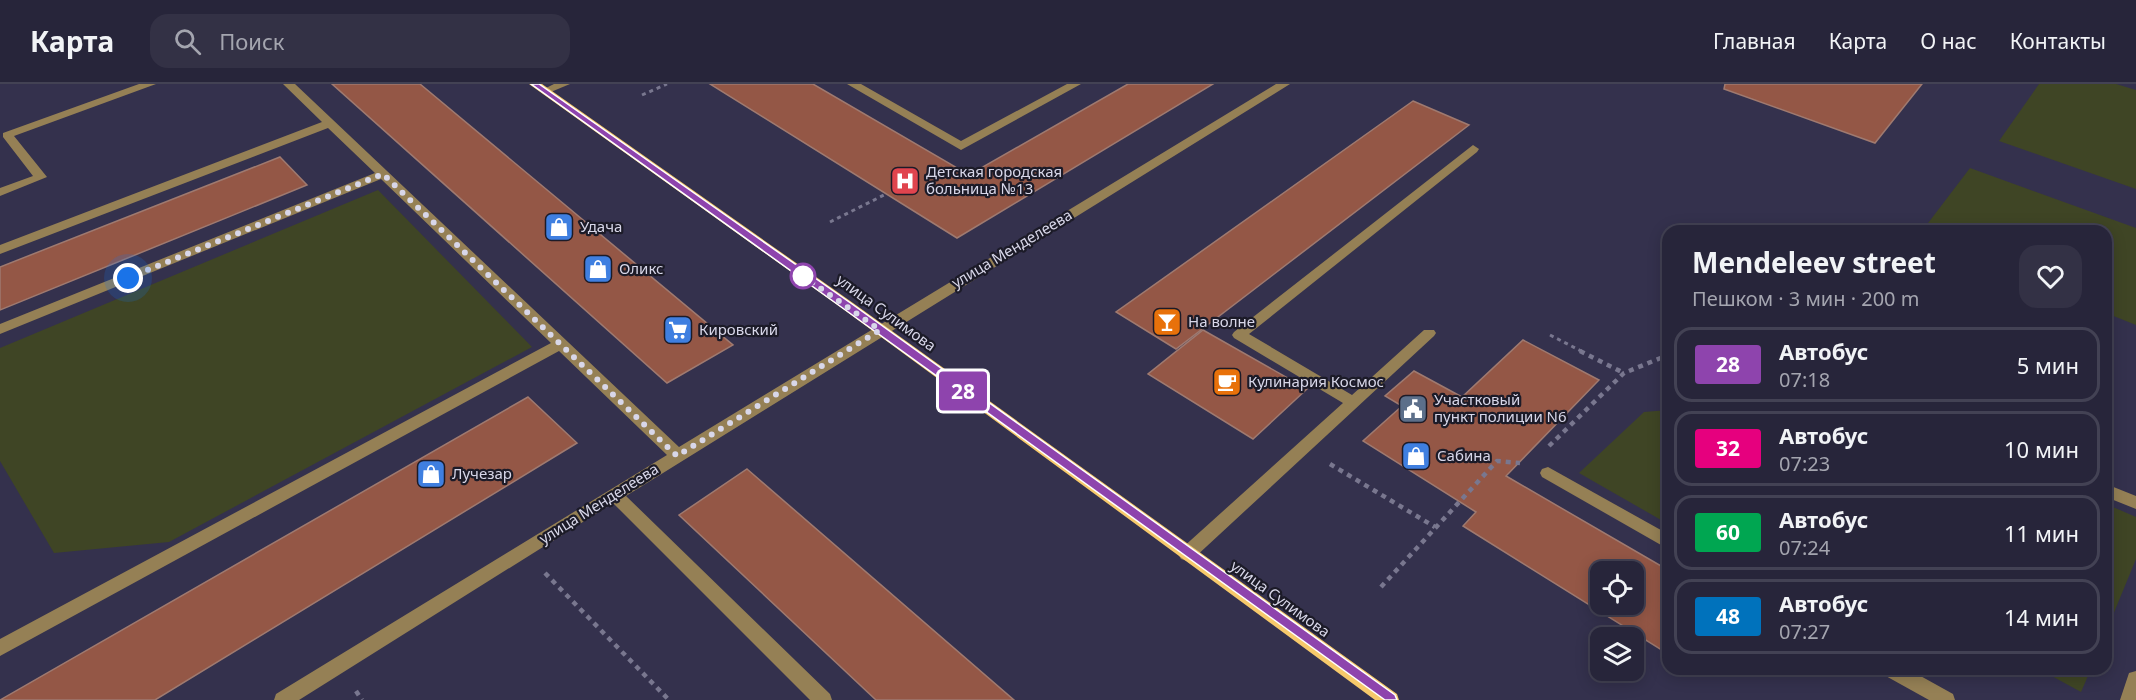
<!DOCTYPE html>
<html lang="ru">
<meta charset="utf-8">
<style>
:root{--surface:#27253a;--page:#333145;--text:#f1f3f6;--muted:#a4a5af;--line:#434254}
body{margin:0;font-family:"Noto Sans",sans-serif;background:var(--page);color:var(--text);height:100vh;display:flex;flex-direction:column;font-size:22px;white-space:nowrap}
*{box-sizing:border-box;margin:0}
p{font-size:20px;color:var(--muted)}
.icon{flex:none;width:33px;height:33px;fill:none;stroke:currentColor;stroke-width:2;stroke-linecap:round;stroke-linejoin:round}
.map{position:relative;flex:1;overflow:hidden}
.sheet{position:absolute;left:1662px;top:141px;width:450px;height:450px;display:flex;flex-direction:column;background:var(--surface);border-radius:18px;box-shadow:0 3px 15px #0003,0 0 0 2px var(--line)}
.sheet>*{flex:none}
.badge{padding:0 12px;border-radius:4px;font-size:21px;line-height:39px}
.tools{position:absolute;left:1590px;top:477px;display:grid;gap:12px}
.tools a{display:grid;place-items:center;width:54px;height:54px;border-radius:12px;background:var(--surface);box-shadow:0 3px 15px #0003,0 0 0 2px var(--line);font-size:30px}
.you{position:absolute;width:30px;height:30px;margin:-15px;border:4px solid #fff;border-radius:50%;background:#1a73e8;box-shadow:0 0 0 9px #1a73e833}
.map>.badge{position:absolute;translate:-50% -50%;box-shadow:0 0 0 3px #fff}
.round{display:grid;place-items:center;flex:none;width:63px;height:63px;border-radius:18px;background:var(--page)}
.summary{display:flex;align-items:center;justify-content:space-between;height:102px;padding:0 30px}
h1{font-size:28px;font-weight:700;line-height:45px}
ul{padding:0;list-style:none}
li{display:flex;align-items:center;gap:18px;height:75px;margin:0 12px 9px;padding:0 18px;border:3px solid var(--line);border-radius:18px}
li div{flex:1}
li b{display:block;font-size:22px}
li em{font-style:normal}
li .badge{min-width:66px;font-weight:700;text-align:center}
header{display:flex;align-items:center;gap:36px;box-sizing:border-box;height:84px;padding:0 30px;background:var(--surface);border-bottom:2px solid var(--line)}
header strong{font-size:28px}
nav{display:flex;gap:33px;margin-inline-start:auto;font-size:21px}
.search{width:420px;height:54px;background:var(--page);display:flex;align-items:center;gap:15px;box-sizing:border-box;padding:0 21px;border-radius:18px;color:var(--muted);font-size:22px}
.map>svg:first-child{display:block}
.green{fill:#3f4525}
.building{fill:#945746;stroke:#9f7a70;stroke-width:1.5;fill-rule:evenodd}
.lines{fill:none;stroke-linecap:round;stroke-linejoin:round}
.path-far1{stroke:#79778f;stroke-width:3;stroke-dasharray:4 4;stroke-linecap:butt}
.path{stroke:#79778f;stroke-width:4.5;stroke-dasharray:5 5;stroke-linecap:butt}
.minor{fill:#958055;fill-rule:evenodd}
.major{fill:#f6c96b;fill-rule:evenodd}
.line{fill:#8e44ad;stroke:#fff;stroke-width:1.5}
.walk{stroke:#d8d7e9;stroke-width:6;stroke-dasharray:0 10.8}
.stop-dot{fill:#fff;stroke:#8e44ad;stroke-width:3}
.labels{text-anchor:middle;stroke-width:4.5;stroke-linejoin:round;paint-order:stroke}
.poi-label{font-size:15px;fill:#d8d7e9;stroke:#1c1b28;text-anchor:start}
.street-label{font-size:15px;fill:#d8d7e9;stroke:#1c1b28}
</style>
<header>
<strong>Карта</strong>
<div class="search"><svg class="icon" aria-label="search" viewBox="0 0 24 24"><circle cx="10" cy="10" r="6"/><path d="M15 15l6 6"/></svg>Поиск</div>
<nav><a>Главная</a><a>Карта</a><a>О нас</a><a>Контакты</a></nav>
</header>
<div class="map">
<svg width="2136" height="616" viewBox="0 0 2136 616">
<rect width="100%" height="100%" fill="#34314d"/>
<!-- green -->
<g class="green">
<path d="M2039 0H2116L2136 6V105L1999 57Z"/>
<path d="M1970 84 2136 144V241L2106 229V147H1922Z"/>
<path d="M378 106 532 263 169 458 54 469 0 377V264Z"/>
<path d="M1668 326V440L1579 389 1644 328Z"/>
<path d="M2106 420 2136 433V475L2106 548Z"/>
<path d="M2039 585H2091L2081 608Z"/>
</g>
<!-- building -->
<g class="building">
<path d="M332 0H420L733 261 667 299Z"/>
<path d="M710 0H813L969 91 1128 0H1213L957 154Z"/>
<path d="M1725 0H1922L1875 59 1724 5Z"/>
<path d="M1413 17 1469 41 1176 265 1116 228Z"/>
<path d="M280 73 307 101 0 226V183Z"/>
<path d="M1203 246 1307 305 1253 355 1148 290Z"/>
<path d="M1523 256 1599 296 1506 392 1668 486V570L1463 442 1476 428 1363 357 1402 322 1385 312 1414 287 1462 313ZM1600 488H1634V520H1600Z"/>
<path d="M528 313 577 359 155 616H0Z"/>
<path d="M747 385 1014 616H876L679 431Z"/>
</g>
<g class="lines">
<!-- path-far1 -->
<g class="path-far1">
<path d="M642 11 667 0"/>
<path d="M830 138 886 110"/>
<path d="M1550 251 1583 268"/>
</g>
<!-- path -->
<g class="path">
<path d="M1580 267 1624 289"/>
<path d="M1549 362 1624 289 1668 271"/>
<path d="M1330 380 1435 443"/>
<path d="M545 489 669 616"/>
<path d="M1381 503 1497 377 1520 379"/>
<path d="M356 607 362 616"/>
</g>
<!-- minor -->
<g class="minor">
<path d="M139 0H156L14 52 47 93 0 112V104L33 92 3 53V49Z"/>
<path d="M283 0H295L679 363 1276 0H1290L626 412 830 610 832 616H810L613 419 299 616H274L276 610 667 371 559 267 0 572V555L551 259 381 95 0 250V240L375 89 328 44 0 170V161L322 38Z"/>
<path d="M554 0H570L546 10 540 7Z"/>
<path d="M847 0H861L961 57 1067 0H1081L961 66Z"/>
<path d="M1473 61 1479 65 1477 68 1249 250 1352 311 1424 246H1434L1436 249 1434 252 1193 475 1187 477 1181 475 1178 470 1181 465 1343 319 1234 254 1232 251 1234 248Z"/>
<path d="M1548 383 1668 450V465L1542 393 1540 389 1542 385Z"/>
<path d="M2106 400 2136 412V425L2106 413Z"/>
<path d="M1882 585H1908L1953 610 1955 616H1929L1884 591Z"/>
<path d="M2136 587V616H2120L2129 589Z"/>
</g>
<!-- major -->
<path class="major" d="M529 0H542L853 219 1397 610 1399 616H1375L843 225Z"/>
</g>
<!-- line -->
<path class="line" d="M531 0H539L852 220 1395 611 1397 616H1385L844 225Z"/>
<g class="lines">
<!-- walk -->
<path class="walk" d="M128 194 383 90 677 372 880 246 803 192"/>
</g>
<!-- icons -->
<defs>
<g id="hospital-square" transform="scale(1.5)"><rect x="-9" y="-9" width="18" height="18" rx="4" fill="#e0444e" stroke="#1c1b28"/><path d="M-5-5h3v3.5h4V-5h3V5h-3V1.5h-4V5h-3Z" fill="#fff"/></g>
<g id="shop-square" transform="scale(1.5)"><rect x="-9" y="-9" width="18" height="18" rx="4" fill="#3f7fe0" stroke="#1c1b28"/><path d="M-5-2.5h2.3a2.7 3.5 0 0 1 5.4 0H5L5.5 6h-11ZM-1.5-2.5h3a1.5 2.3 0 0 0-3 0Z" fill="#fff"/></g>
<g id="bar-square" transform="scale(1.5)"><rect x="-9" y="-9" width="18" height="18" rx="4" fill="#e8710a" stroke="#1c1b28"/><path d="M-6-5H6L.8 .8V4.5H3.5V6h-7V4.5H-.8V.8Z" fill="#fff"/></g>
<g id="supermarket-square" transform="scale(1.5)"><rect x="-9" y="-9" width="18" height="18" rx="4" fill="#3f7fe0" stroke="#1c1b28"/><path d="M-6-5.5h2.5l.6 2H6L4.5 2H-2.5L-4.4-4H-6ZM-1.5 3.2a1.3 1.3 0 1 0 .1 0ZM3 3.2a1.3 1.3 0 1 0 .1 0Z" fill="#fff"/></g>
<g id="cafe-square" transform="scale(1.5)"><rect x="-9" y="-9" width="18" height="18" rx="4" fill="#e8710a" stroke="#1c1b28"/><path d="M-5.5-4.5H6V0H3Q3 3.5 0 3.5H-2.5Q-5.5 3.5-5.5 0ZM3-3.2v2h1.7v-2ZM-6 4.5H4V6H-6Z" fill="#fff"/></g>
<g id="civic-square" transform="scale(1.5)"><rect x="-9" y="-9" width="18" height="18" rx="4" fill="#5c6f8a" stroke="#1c1b28"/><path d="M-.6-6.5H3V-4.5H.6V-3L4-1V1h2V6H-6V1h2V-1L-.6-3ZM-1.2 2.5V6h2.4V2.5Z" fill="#fff"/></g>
</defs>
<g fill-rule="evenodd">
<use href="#hospital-square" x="905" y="97"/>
<use href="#shop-square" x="559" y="143"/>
<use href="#shop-square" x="598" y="185"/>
<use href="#bar-square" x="1167" y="238"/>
<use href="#supermarket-square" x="678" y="246"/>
<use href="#cafe-square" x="1227" y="298"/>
<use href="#civic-square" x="1413" y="325"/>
<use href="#shop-square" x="1416" y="372"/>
<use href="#shop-square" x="431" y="390"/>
</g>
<!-- markers -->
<circle class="stop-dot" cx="803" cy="192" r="12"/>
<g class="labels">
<!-- poi labels -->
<g class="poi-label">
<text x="926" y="93">Детская городская<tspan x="926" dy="17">больница №13</tspan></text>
<text x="580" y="148">Удача</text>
<text x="619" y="190">Оликс</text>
<text x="1188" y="243">На волне</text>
<text x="699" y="251">Кировский</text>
<text x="1248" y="303">Кулинария Космос</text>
<text x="1434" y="321">Участковый<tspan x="1434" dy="17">пункт полиции N6</tspan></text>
<text x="1437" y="377">Сабина</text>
<text x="452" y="395">Лучезар</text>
</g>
<!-- street labels -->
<g class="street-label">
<text transform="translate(1012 165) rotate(-31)" y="5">улица Менделеева</text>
<text transform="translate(886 229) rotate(36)" y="5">улица Сулимова</text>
<text transform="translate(599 420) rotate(-32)" y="5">улица Менделеева</text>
<text transform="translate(1280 515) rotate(36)" y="5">улица Сулимова</text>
</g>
</g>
</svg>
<div class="tools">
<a><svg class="icon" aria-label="locate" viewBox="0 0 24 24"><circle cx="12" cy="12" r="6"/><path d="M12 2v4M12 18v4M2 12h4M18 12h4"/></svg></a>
<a><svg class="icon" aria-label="layers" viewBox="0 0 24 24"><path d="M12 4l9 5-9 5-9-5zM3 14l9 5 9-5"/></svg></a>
</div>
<div class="you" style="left:128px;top:194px"></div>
<b class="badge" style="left:963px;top:307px;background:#8e44ad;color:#fff">28</b>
<section class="sheet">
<div class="summary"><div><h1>Mendeleev street</h1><p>Пешком · 3 мин · 200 m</p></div><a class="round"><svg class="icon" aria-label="heart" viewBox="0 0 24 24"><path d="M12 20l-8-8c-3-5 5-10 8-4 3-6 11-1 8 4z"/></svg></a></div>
<ul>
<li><span class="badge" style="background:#8e44ad;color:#fff">28</span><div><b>Автобус</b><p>07:18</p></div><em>5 мин</em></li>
<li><span class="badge" style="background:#e6007e;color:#fff">32</span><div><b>Автобус</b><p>07:23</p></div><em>10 мин</em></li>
<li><span class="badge" style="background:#00a651;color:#fff">60</span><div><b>Автобус</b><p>07:24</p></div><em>11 мин</em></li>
<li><span class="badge" style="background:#0072bc;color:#fff">48</span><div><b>Автобус</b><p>07:27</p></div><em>14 мин</em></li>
</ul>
</section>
</div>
